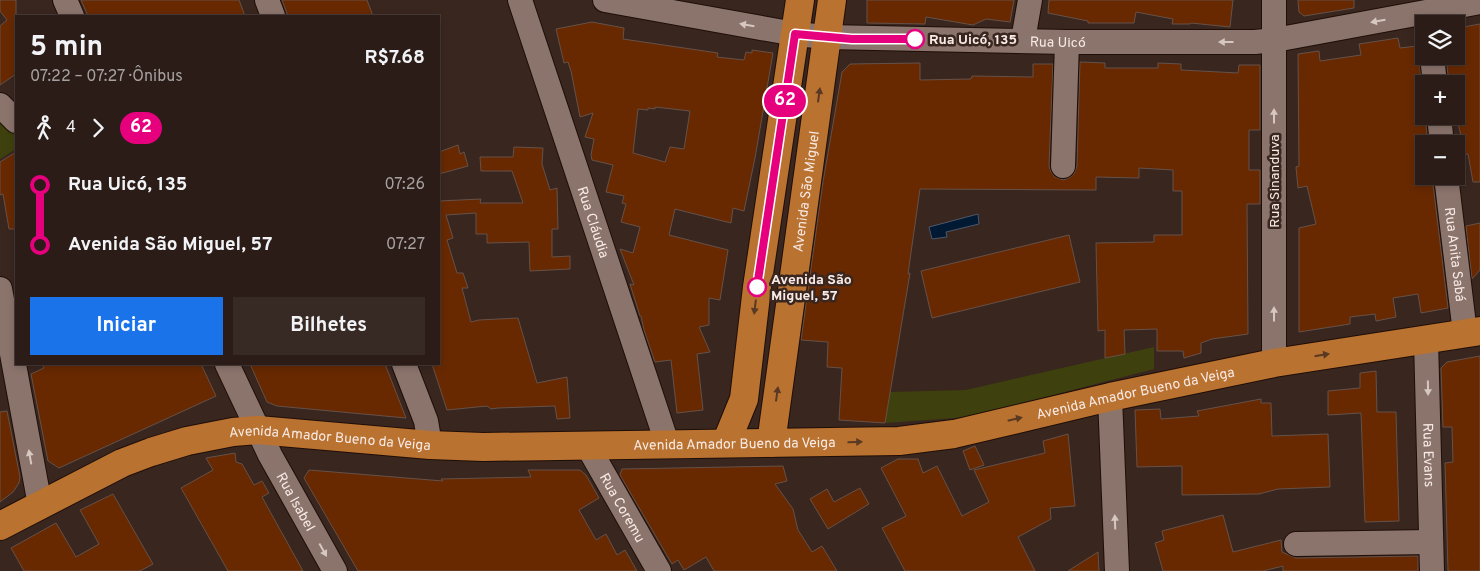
<!DOCTYPE html>
<html lang="pt">
<meta charset="utf-8">
<style>
:root{--surface:#2b1c17;--page:#372924;--text:#f1f3f6;--muted:#a6a1a1;--line:#473a36;--accent:#1a73e8}
body{margin:0;font-family:Overpass,sans-serif;background:var(--page);color:var(--text);height:100vh;display:flex;flex-direction:column;font-size:19px;white-space:nowrap}
*{box-sizing:border-box;margin:0}
p{font-size:16px;color:var(--muted)}
.icon{flex:none;width:28px;height:28px;fill:none;stroke:currentColor;stroke-width:2;stroke-linecap:round;stroke-linejoin:round}
.map{position:relative;flex:1;overflow:hidden}
.sheet{position:absolute;left:15px;top:15px;width:425px;height:350px;display:flex;flex-direction:column;background:var(--surface);border-radius:0px;box-shadow:0 2px 8px #0003,0 0 0 1px var(--line)}
.sheet>*{flex:none}
.badge{padding:0 10px;border-radius:16px;font-size:18px;line-height:32px}
.controls{position:absolute;left:1415px;top:15px;display:grid;gap:10px}
.controls a{display:grid;place-items:center;width:50px;height:50px;border-radius:0px;background:var(--surface);box-shadow:0 2px 8px #0003,0 0 0 1px var(--line);font-size:25px}
.map>.badge{position:absolute;translate:-50% -50%;box-shadow:0 0 0 2px #fff}
.legs{display:flex;align-items:center;gap:8px;height:55px;padding:0 15px;font-size:16px}
.legs p{margin-inline-start:auto}
.head{display:flex;align-items:center;justify-content:space-between;height:85px;padding:0 15px}
h1{font-size:28px;font-weight:700;line-height:38px}
.primary-button{display:flex;gap:10px;margin-top:auto;padding:10px 15px}
.primary-button a{flex:1;height:58px;border-radius:0px;background:var(--accent);color:#fff;font-size:20px;font-weight:700;line-height:58px;text-align:center}
.primary-button a+a{background:var(--page);color:var(--text)}
ul{padding:0 15px;list-style:none}
li{display:flex;align-items:center;gap:18px;height:60px;font-size:19px}
li i{display:grid;place-items:center;width:8px;height:100%;margin:0 6px;background:currentColor}
li i::after{content:'';width:12px;height:12px;margin:-6px;border:4px solid;border-radius:50%;background:var(--surface)}
li p{margin-inline-start:auto}
li:first-child i{background:linear-gradient(#0000 50%,currentColor 0)}
li:last-child i{background:linear-gradient(currentColor 50%,#0000 0)}
.map>svg:first-child{display:block}
.green{fill:#3e410e}
.water{fill:#021934;stroke:#4c5869}
.building{fill:#682901;stroke:#665148;fill-rule:evenodd}
.lines{fill:none;stroke-linecap:round;stroke-linejoin:round}
.minor-casing{stroke:#1f0e08;stroke-width:26}
.major-casing{stroke:#1f0e08;stroke-width:30}
.minor{stroke:#8b746c;stroke-width:24}
.major{stroke:#b9722f;stroke-width:28}
.oneway{fill:#d7c7c1}
.oneway2{fill:#593923}
.line-1-casing{stroke:#fff;stroke-width:11}
.line-1{stroke:#e6007e;stroke-width:8}
.stop-1-dot{fill:#fff;stroke:#e6007e;stroke-width:2.5}
.labels{text-anchor:middle;stroke-width:5;stroke-linejoin:round;paint-order:stroke}
.stop-label{font-size:14px;font-weight:bold;fill:#f8eae6;stroke:#39261f;text-anchor:start}
.street-label{font-size:14px;fill:#f8eae6;stroke:#39261f}
</style>
<div class="map">
<svg width="1480" height="571" viewBox="0 0 1480 571">
<rect width="100%" height="100%" fill="#39261f"/>
<!-- green -->
<g class="green">
<path d="M0 120 16 135V149L0 159Z"/>
<path d="M1154 347V369L968 417 885 423 890 392 966 390Z"/>
</g>
<!-- water -->
<path class="water" d="M978 214 979 224 946 232 947 237 932 239 929 227Z"/>
<!-- building -->
<g class="building">
<path d="M0 0H16V74L0 85V26L7 20 0 11Z"/>
<path d="M81 0H239L245 16H88Z"/>
<path d="M282 0H367L373 16H288Z"/>
<path d="M867 0H1014L1010 22 986 19 973 25 926 17 925 24 867 23Z"/>
<path d="M1049 0H1233L1230 27 1191 23 1190 24H1172L1173 19 1136 12 1134 23H1088V21L1048 13Z"/>
<path d="M1298 0H1354V8L1304 16 1299 12Z"/>
<path d="M592 22 624 28 623 39 718 53 717 57 744 60 746 52 752 53V50L773 53 755 158 744 211 733 208 731 223 675 209 669 235 728 250 720 300 709 298V325L699 327 710 352 697 354 703 410 677 413 671 360 655 362 644 330 641 316H640L630 284 634 285 620 249 633 253 640 227 621 222 626 204 622 203 624 196 606 192 613 165 592 160 591 155 594 139 585 137 593 113 580 117 571 71 568 62 564 63 556 29ZM655 107 690 111 684 149 670 147 665 162 633 153 638 109 648 110V108L655 109Z"/>
<path d="M1480 24V182H1473L1468 154H1465L1456 113V84H1449L1446 56H1456V39L1460 38 1458 28Z"/>
<path d="M1398 38 1400 48 1417 46 1418 52H1419L1421 85 1424 92V116H1425L1428 144H1424V176H1432L1448 308 1421 313 1418 294 1393 298 1396 317 1376 321 1375 314 1350 317V324L1299 332V228L1316 224 1307 186 1298 188 1296 167 1299 166 1298 54 1319 51 1320 61 1361 55 1359 44Z"/>
<path d="M1080 62 1105 63V68H1158V63L1181 64V70L1238 73 1239 65H1260V130H1249V170H1260V204H1247L1248 334 1212 339 1201 343V353L1184 358 1183 351H1157V329L1124 330 1125 354 1105 358V330L1098 331 1096 243 1154 242V235H1182V191H1173V170L1139 168V178L1096 177V190L920 189 908 274 910 273 885 423 839 420 842 368 827 367 828 342 801 340 823 182 842 72 850 64 920 63V80L971 79 972 76 1033 77V64H1053L1049 166 1051 172 1055 177 1063 180 1069 178 1074 174 1077 166Z"/>
<path d="M458 145 460 154 464 152 468 166 439 174V152Z"/>
<path d="M514 147 543 148 542 164 550 190 557 188 558 229H552V257L570 256V269L530 271 529 242 487 243V234H476V213L446 215 453 238 447 240 457 273H463L468 288H462L471 322 479 320 518 318 537 383 567 377 570 418 557 419 555 406 498 408 491 409 487 406 447 410 432 364H439V201L481 199 480 203H523L512 171H481L480 157H513Z"/>
<path d="M16 152V229H9L3 194 0 195V162Z"/>
<path d="M1480 223V270L1472 279 1466 226Z"/>
<path d="M1069 235 1080 282 932 318 921 271Z"/>
<path d="M1480 356V571H1448L1445 463 1453 462 1452 427H1443L1441 368 1447 362Z"/>
<path d="M42 364H201L216 396 59 468 48 461 31 374 44 368Z"/>
<path d="M250 364H385L406 418 277 406 267 402Z"/>
<path d="M1376 371 1377 412H1396L1399 521 1365 522 1361 413 1328 415V391L1360 388V373Z"/>
<path d="M1261 399V403H1271L1272 436 1328 434 1330 487 1278 489 1259 494 1182 495V466L1137 467 1135 410 1160 409 1161 419 1199 416 1197 411Z"/>
<path d="M7 411 20 477 19 483 13 492 0 502V412Z"/>
<path d="M1068 434 1075 506 1050 508 1051 519 1018 537 1035 571H905L882 528 906 516 881 468 898 459H918L923 473 937 466 962 516 989 502 974 470 1045 453 1043 441Z"/>
<path d="M975 446 984 465 970 470 963 451Z"/>
<path d="M235 453 236 462 242 464 254 485 262 481 269 493 262 497 303 571H228L181 488 213 470 206 458Z"/>
<path d="M783 466 787 481 775 484 793 509 798 530 812 552 822 546 837 571H714L706 557 684 570 678 560 672 564 620 475 622 469Z"/>
<path d="M309 470 443 481 441 479 531 477 528 470H580L586 475 599 498 579 510 596 540 606 534 617 555 625 550 637 571H358L304 478Z"/>
<path d="M860 488 869 504 828 529 810 499 827 489 834 502Z"/>
<path d="M113 494 153 564 140 571H24L11 548 56 523 76 557 99 544 80 510Z"/>
<path d="M1223 515 1233 552 1281 540 1282 552 1296 558 1418 556V571H1283V566L1263 571H1163L1155 543 1164 540 1162 531Z"/>
<path d="M1098 552 1099 571H1068Z"/>
</g>
<g class="lines">
<!-- minor casing -->
<g class="minor-casing">
<g id="minor">
<path d="M65 0 72 16"/>
<path d="M267 0 273 16"/>
<path id="s1" d="M520 0 667 443"/>
<path id="s2" d="M605 0 795 34 827 37 1067 42H1255L1275 40 1480 2"/>
<path d="M1023 40 1030 0"/>
<path d="M1432 56 1435 84"/>
<path d="M0 105 16 121"/>
<path d="M1439 116 1442 144"/>
<path d="M1063 166 1067 42"/>
<path id="s3" d="M1446 176 1465 333"/>
<path d="M0 289 40 505"/>
<path id="s4" d="M1426 340 1432 571"/>
<path d="M1274 363V0"/>
<path id="s5" d="M227 364 270 455 335 571"/>
<path d="M404 364 426 421 430 445"/>
<path d="M1110 397 1117 571"/>
<path id="s6" d="M587 445 659 571"/>
<path d="M1296 544 1430 542"/>
</g>
</g>
<!-- major casing -->
<g class="major-casing">
<g id="major">
<path d="M726 443 744 399 757 287 800 0"/>
<path id="s7" d="M771 443 832 0"/>
<path id="s8" d="M0 526 122 463 151 452 187 441 233 432 258 430 430 445 483 447 899 441 954 434 1110 397 1274 363 1480 331"/>
</g>
</g>
<!-- minor -->
<use href="#minor" class="minor"/>
<!-- major -->
<use href="#major" class="major"/>
</g>
<!-- one-way arrows -->
<defs><path id="oneway-solid" d="M-6-.8H1V-3.2L6.5 0L1 3.2V.8H-6Z" transform="scale(1.25)"/></defs>
<g class="oneway">
<use href="#oneway-solid" transform="translate(1378 21) rotate(170)"/>
<use href="#oneway-solid" transform="translate(747 25) rotate(-170)"/>
<use href="#oneway-solid" transform="translate(1226 42) rotate(-180)"/>
<use href="#oneway-solid" transform="translate(1274 116) rotate(-90)"/>
<use href="#oneway-solid" transform="translate(1274 314) rotate(-90)"/>
<use href="#oneway-solid" transform="translate(1428 388) rotate(89)"/>
<use href="#oneway-solid" transform="translate(30 457) rotate(-100)"/>
<use href="#oneway-solid" transform="translate(1115 522) rotate(-92)"/>
<use href="#oneway-solid" transform="translate(323 550) rotate(61)"/>
</g>
<g class="oneway2">
<use href="#oneway-solid" transform="translate(819 95) rotate(-82)"/>
<use href="#oneway-solid" transform="translate(755 307) rotate(97)"/>
<use href="#oneway-solid" transform="translate(1322 355) rotate(-9)"/>
<use href="#oneway-solid" transform="translate(777 394) rotate(-82)"/>
<use href="#oneway-solid" transform="translate(1015 419) rotate(-13)"/>
<use href="#oneway-solid" transform="translate(855 442) rotate(-1)"/>
</g>
<g class="lines">
<!-- line-1 casing -->
<g class="line-1-casing">
<path id="line-1" d="M757 287 795 34 852 39H915"/>
</g>
<!-- line-1 -->
<use href="#line-1" class="line-1"/>
</g>
<!-- markers -->
<g class="stop-1-dot">
<circle cx="915" cy="39" r="9"/>
<circle cx="757" cy="287" r="9"/>
</g>
<g class="labels">
<!-- stop labels -->
<g class="stop-label">
<text x="929" y="44">Rua Uicó, 135</text>
<text x="771" y="284">Avenida São<tspan x="771" dy="16">Miguel, 57</tspan></text>
</g>
<!-- street labels -->
<g class="street-label">
<text dy="5" stroke="none"><textPath href="#s2" startOffset="456">Rua Uicó</textPath></text>
<text transform="translate(1274 181) rotate(-90)" y="5">Rua Sinanduva</text>
<text dy="5" stroke="none"><textPath href="#s7" startOffset="254">Avenida São Miguel</textPath></text>
<text dy="5" stroke="none"><textPath href="#s1" startOffset="234">Rua Cláudia</textPath></text>
<text dy="5" stroke="none"><textPath href="#s3" startOffset="79">Rua Anita Sabá</textPath></text>
<text dy="5" stroke="none"><textPath href="#s8" startOffset="1161">Avenida Amador Bueno da Veiga</textPath></text>
<text dy="5" stroke="none"><textPath href="#s8" startOffset="350">Avenida Amador Bueno da Veiga</textPath></text>
<text dy="5" stroke="none"><textPath href="#s8" startOffset="755">Avenida Amador Bueno da Veiga</textPath></text>
<text dy="5" stroke="none"><textPath href="#s4" startOffset="115">Rua Evans</textPath></text>
<text dy="5" stroke="none"><textPath href="#s5" startOffset="154">Rua Isabel</textPath></text>
<text dy="5" stroke="none"><textPath href="#s6" startOffset="72">Rua Coremu</textPath></text>
</g>
</g>
</svg>
<div class="controls">
<a><svg class="icon" aria-label="layers" viewBox="0 0 24 24"><path d="M12 4l9 5-9 5-9-5zM3 14l9 5 9-5"/></svg></a>
<a>+</a>
<a>−</a>
</div>
<b class="badge" style="left:785px;top:101px;background:#e6007e;color:#fff">62</b>
<section class="sheet">
<div class="head"><div><h1>5 min</h1><p>07:22 – 07:27 · Ônibus</p></div><b>R$7.68</b></div>
<div class="legs"><svg class="icon" aria-label="walk" viewBox="0 0 24 24"><circle cx="13" cy="4" r="2"/><path d="M13 8l-2 6 4 7M11 14l-3 7M7 12l3-4h3l4 4"/></svg>4<svg class="icon" aria-label="forward" viewBox="0 0 24 24"><path d="M9 5l7 7-7 7"/></svg><b class="badge" style="background:#e6007e;color:#fff">62</b></div>
<ul>
<li><i style="color:#e6007e"></i><b>Rua Uicó, 135</b><p>07:26</p></li>
<li><i style="color:#e6007e"></i><b>Avenida São Miguel, 57</b><p>07:27</p></li>
</ul>
<div class="primary-button"><a>Iniciar</a><a>Bilhetes</a></div>
</section>
</div>
